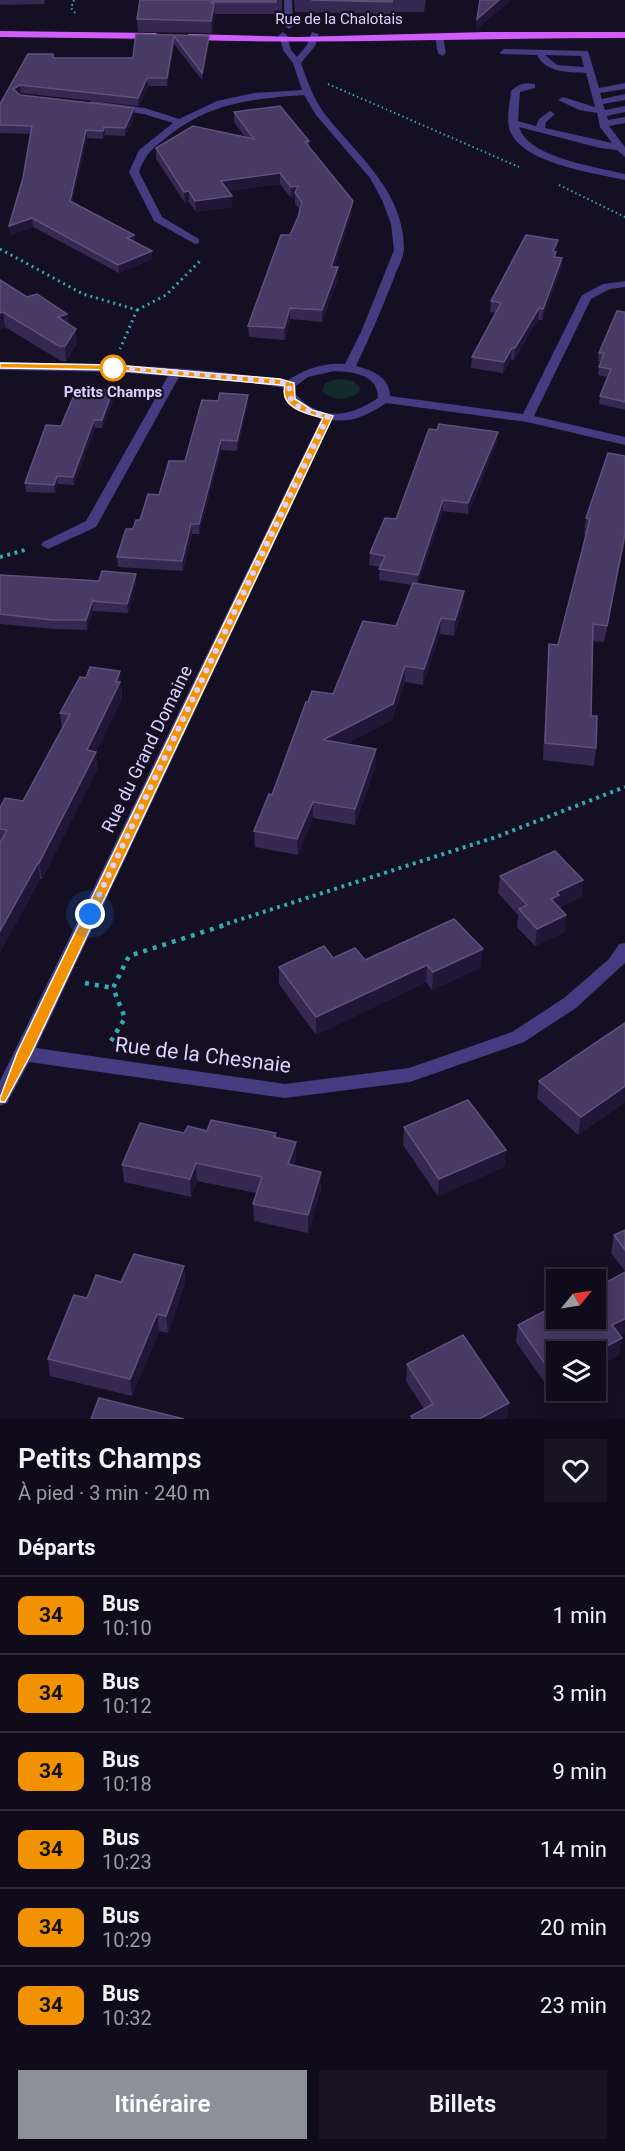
<!DOCTYPE html>
<html lang="fr">
<meta charset="utf-8">
<style>
:root{--surface:#0f0b1a;--page:#181423;--text:#f1f3f6;--muted:#9b9ba2;--line:#2f2b39;--accent:#8c9099}
body{margin:0;font-family:Roboto,sans-serif;background:var(--page);color:var(--text);height:100vh;display:flex;flex-direction:column;font-size:22px;white-space:nowrap}
*{box-sizing:border-box;margin:0}
p{font-size:20px;color:var(--muted)}
.icon{flex:none;width:33px;height:33px;fill:none;stroke:currentColor;stroke-width:2;stroke-linecap:round;stroke-linejoin:round}
.map{position:relative;height:1419px;overflow:hidden}
.details{display:flex;flex-direction:column;background:var(--surface);flex:1}
.details>*{flex:none}
.badge{padding:0 12px;border-radius:9px;font-size:21px;line-height:39px}
.needle{width:39px;rotate:60deg}
.controls{position:absolute;left:546px;top:1269px;display:grid;gap:12px}
.controls a{display:grid;place-items:center;width:60px;height:60px;border-radius:0px;background:var(--surface);box-shadow:0 3px 15px #0003,0 0 0 2px var(--line);font-size:30px}
.you{position:absolute;width:30px;height:30px;margin:-15px;border:4px solid #fff;border-radius:50%;background:#1a73e8;box-shadow:0 0 0 9px #1a73e833}
.map>.badge{position:absolute;translate:-50% -50%;box-shadow:0 0 0 3px #fff}
h2{padding:0 18px;font-size:22px;line-height:54px}
.round{display:grid;place-items:center;flex:none;width:63px;height:63px;border-radius:0px;background:var(--page)}
.summary{display:flex;align-items:center;justify-content:space-between;height:102px;padding:0 18px}
h1{font-size:28px;font-weight:600;line-height:45px}
.primary-button{display:flex;gap:12px;margin-top:auto;padding:12px 18px}
.primary-button a{flex:1;height:69px;border-radius:0px;background:var(--accent);color:#fff;font-size:24px;font-weight:600;line-height:69px;text-align:center}
.primary-button a+a{background:var(--page);color:var(--text)}
ul{padding:0;list-style:none}
li{display:flex;align-items:center;gap:18px;height:78px;padding:0 18px;border-top:2px solid var(--line)}
li div{flex:1}
li b{display:block;font-size:22px}
li em{font-style:normal}
li .badge{min-width:66px;font-weight:700;text-align:center}
.map>svg:first-child{display:block}
.green{fill:#122b2d}
.lines{fill:none;stroke-linecap:round;stroke-linejoin:round}
.path-far3{stroke:#31acb3;stroke-width:2;stroke-dasharray:1.5 3;stroke-linecap:butt}
.path-far2{stroke:#31acb3;stroke-width:3;stroke-dasharray:2 4;stroke-linecap:butt}
.path-far1{stroke:#31acb3;stroke-width:4;stroke-dasharray:3 4.5;stroke-linecap:butt}
.path{stroke:#31acb3;stroke-width:4.5;stroke-dasharray:4 6;stroke-linecap:butt}
.minor{fill:#453b81;fill-rule:evenodd}
.major{fill:#d15cfc;fill-rule:evenodd}
.wall{fill:#352851}
.shaded-wall{fill:#201637}
.building{fill:#473a64;stroke:#5e527c;stroke-width:1.5}
.line{fill:#f39200;stroke:#fff;stroke-width:1.5}
.walk{stroke:#dcd2fe;stroke-width:6;stroke-dasharray:0 10.8}
.stop-dot{fill:#fff;stroke:#f39200;stroke-width:3}
.labels{text-anchor:middle;stroke-width:4.5;stroke-linejoin:round;paint-order:stroke}
.far-street-label{font-size:15px;fill:#dcd2fe;stroke:#140f23}
.far-stop-label{font-size:15px;font-weight:bold;fill:#dcd2fe;stroke:#140f23}
.street-label{font-size:18px;fill:#dcd2fe;stroke:#140f23}
.near-street-label{font-size:21px;fill:#dcd2fe;stroke:#140f23}
</style>
<div class="map">
<svg width="625" height="1419" viewBox="0 0 625 1419">
<rect width="100%" height="100%" fill="#140f23"/>
<!-- green -->
<path class="green" d="M338 379 353 381 360 388 359 392C348 401 332 401 322 391L325 383Z"/>
<g class="lines">
<!-- path-far3 -->
<g class="path-far3">
<path d="M74 0 71 8 76 14"/>
<path d="M328 84 519 167"/>
<path d="M559 185 625 217"/>
</g>
<!-- path-far2 -->
<g class="path-far2">
<path d="M0 249 83 294 137 310 120 349"/>
<path d="M137 310 166 295 200 261"/>
</g>
<!-- path-far1 -->
<g class="path-far1">
<path d="M0 557 25 550"/>
<path d="M220 926 496 837 625 787"/>
</g>
<!-- path -->
<g class="path">
<path d="M85 983 113 988"/>
<path d="M111 1041 125 1018 113 988 129 956 225 925"/>
</g>
<!-- minor -->
<g class="minor">
<path d="M284 0H292L293 26 289 29 285 26Z"/>
<path d="M283 32 287 35 291 50 297 57 307 45 312 32 319 34 315 46 301 63C307 80 313 98 324 113 356 154 404 191 404 248 404 257 397 269 394 278 382 308 370 337 356 366 372 370 390 377 390 396L523 414 582 295 603 284 625 281V287L610 289 591 299 534 416 625 437V445L527 422 386 403C370 414 353 423 332 420L36 1048 285 1084 409 1068 512 1032 564 998 609 959 619 944 625 943V963L576 1008 524 1042 410 1082 285 1098 29 1062 7 1103 0 1106V1081L321 419 297 410 284 396V388L255 383 179 377 96 527 48 549 41 545 43 542 86 521 168 376 115 372 0 370V362C96 364 193 365 287 381 303 369 325 362 345 364L361 332 394 250 391 224 382 200 370 178 316 115 304 95C251 99 211 102 167 137 152 149 146 153 139 172L162 217 199 239V243L195 244 154 221 129 172 139 150 173 123 144 114 92 107 87 104 92 101 145 108 179 119 217 101 254 93 302 90 293 63 283 50 279 35ZM334 371C353 372 378 374 378 398 350 417 322 422 296 395V386L308 377Z"/>
<path d="M439 34 443 37 446 53 442 56 438 53 435 37Z"/>
<path d="M504 49 588 51 599 88 625 83V89L600 93 602 99 625 94V100L603 104 605 110 625 106V112L607 116 608 120 625 117V123L609 126 625 147V157L617 150 600 148 519 127C528 158 598 167 625 174V180C594 173 526 164 511 133 505 121 510 104 511 91 518 84 526 82 535 84V88L520 92 518 121 536 126 539 119 550 111 555 114 546 122 545 128 612 143 600 127 597 113 579 110 558 100 563 97 595 107 586 73C568 72 546 73 537 55L501 54 500 52ZM545 55 581 56 584 67 557 65Z"/>
</g>
<!-- major -->
<g class="major">
<path d="M0 31 156 33 160 36 156 39 0 37Z"/>
<path d="M486 32H625V38C480 38 334 44 189 40L185 37 189 34 297 37Z"/>
</g>
</g>
<!-- wall -->
<g class="wall">
<path d="M0 0H44L45 4 0 5Z"/>
<path d="M140 0H282V12H276V14H215L212 33 138 32 137 19Z"/>
<path d="M294 0H426L424 12H392V14L295 12Z"/>
<path d="M136 34 209 36V43L202 80 174 44 167 86H148L139 106 21 93 19 94 20 95 135 116 125 136 105 135 103 139 87 138 72 202 135 242 152 259 119 273 33 227 10 235 23 178 30 134 0 133V104L53 54 54 58H133Z"/>
<path d="M234 112 309 141V147L352 212 334 267H338V279L322 322 290 319 285 340 249 337 248 326 298 217 300 210 295 204V197L291 198 280 184 229 191 232 196V207L196 212 189 202 185 203 156 159V148L245 137 234 122Z"/>
<path d="M558 240 555 257 562 258 561 269 542 320H538L514 360 511 359 503 373 471 368 472 357 496 313 490 312 491 301Z"/>
<path d="M0 280 27 297 67 314 68 323 77 344 66 361H61L5 327 0 329Z"/>
<path d="M625 312V410L599 404 600 396 607 377 598 375 599 367 601 361H598L599 353Z"/>
<path d="M113 390 114 398 102 428H95L74 485 58 484 55 493 26 492 25 483 61 426Z"/>
<path d="M248 404 237 451 221 450 199 534H192L183 571 118 567 117 557 133 529 185 461Z"/>
<path d="M497 443 468 514 443 511 418 584 463 606 454 636 440 634 423 685 405 682 392 720 346 744 376 749V765L355 825 313 818 298 855 255 847 254 831 272 795 308 702 333 694 396 626 412 585 379 580 380 567 369 565 370 553 396 519Z"/>
<path d="M625 456V541L604 642 592 641 591 716 596 748 594 766 543 760 548 661 549 644 558 645 586 535H584L586 518Z"/>
<path d="M136 574V583L128 613 93 611 87 630 54 629 0 624V575L99 581Z"/>
<path d="M122 687V698L96 752 98 768 42 879H40L0 952V808L23 801 62 729 60 713Z"/>
<path d="M500 876 583 880 581 897 559 908 566 915 564 933 535 946 517 927 518 915 498 893Z"/>
<path d="M333 958 365 960 481 967 432 990 426 982 316 1035 279 984V967Z"/>
<path d="M625 1023V1102L578 1135 537 1098 539 1081Z"/>
<path d="M404 1127 506 1150 504 1167 438 1196 403 1145Z"/>
<path d="M207 1131 276 1133V1138L296 1142V1160L294 1165 321 1172V1189L308 1233 254 1221 253 1204 256 1193 197 1181 191 1197 124 1182 122 1165 184 1133Z"/>
<path d="M625 1230V1271L611 1253 614 1235Z"/>
<path d="M184 1266 185 1283 168 1333 159 1331 132 1396 50 1376 48 1359 87 1298 121 1282Z"/>
<path d="M518 1325 621 1336 619 1355 596 1367V1352L550 1390 516 1342Z"/>
<path d="M407 1364 507 1419H411V1416L424 1409 406 1381Z"/>
</g>
<!-- shaded-wall -->
<g class="shaded-wall">
<path d="M499 0H512L476 30 477 19Z"/>
<path d="M214 4 215 16 212 33 211 21Z"/>
<path d="M174 36V44L167 86V78Z"/>
<path d="M209 36V43L202 80V73Z"/>
<path d="M147 78 148 86 139 106 138 98Z"/>
<path d="M20 85 21 93 14 97 13 89Z"/>
<path d="M134 108 135 116 125 136V128Z"/>
<path d="M104 127 105 135 103 139V131Z"/>
<path d="M86 130 87 138 70 209V201Z"/>
<path d="M280 173V184L222 192 221 181Z"/>
<path d="M298 186 295 193V197L291 198V187Z"/>
<path d="M189 191V202L185 203 184 192Z"/>
<path d="M232 196V207L196 212 195 201Z"/>
<path d="M353 201 352 212 331 278V267Z"/>
<path d="M32 218 33 227 10 235 9 226Z"/>
<path d="M134 235 135 243 127 238Z"/>
<path d="M558 240 556 252 555 263 553 251Z"/>
<path d="M152 251V259L119 273 118 265Z"/>
<path d="M562 258 561 269 542 320 543 309Z"/>
<path d="M338 267V279L322 322V310Z"/>
<path d="M290 308V319L285 340 284 328Z"/>
<path d="M539 308 538 320 514 360 515 348Z"/>
<path d="M3 312 5 327 0 329V313Z"/>
<path d="M67 314 68 328 58 317Z"/>
<path d="M76 329 77 344 66 361 65 346Z"/>
<path d="M512 348 511 359 503 373 504 362Z"/>
<path d="M113 390 114 398 102 428V420Z"/>
<path d="M248 395V404L237 451V441Z"/>
<path d="M94 420 95 428 74 485 73 477Z"/>
<path d="M498 432 497 443 468 514V503Z"/>
<path d="M221 440V450L199 534V524Z"/>
<path d="M57 476 58 484 55 493 54 485Z"/>
<path d="M443 500V511L417 586 418 575Z"/>
<path d="M191 524 192 534 183 571 182 561Z"/>
<path d="M625 533 624 541 604 642 607 626Z"/>
<path d="M136 574V583L128 613 127 604Z"/>
<path d="M464 591 463 606 454 636 455 620Z"/>
<path d="M92 601 93 611 87 630 86 620Z"/>
<path d="M441 618 440 634 423 685 424 669Z"/>
<path d="M405 666V682L392 720 323 756V740Z"/>
<path d="M120 671 122 698 96 752 98 768 42 879 39 863Z"/>
<path d="M376 749V765L355 825V809Z"/>
<path d="M313 802V818L298 855 297 839Z"/>
<path d="M38 863 40 879 0 952V931Z"/>
<path d="M583 880 581 897 558 908 551 899 557 892Z"/>
<path d="M566 915 564 933 535 946 537 929Z"/>
<path d="M483 949 481 967 432 990 433 972Z"/>
<path d="M427 965 426 982 316 1035V1017Z"/>
<path d="M625 1086V1102L578 1135 581 1117Z"/>
<path d="M296 1142V1160L289 1181 288 1164Z"/>
<path d="M506 1150 504 1167 438 1196 439 1179Z"/>
<path d="M196 1163 197 1181 191 1197 190 1179Z"/>
<path d="M321 1172V1189L308 1233V1215Z"/>
<path d="M184 1266 185 1283 168 1333 166 1316Z"/>
<path d="M157 1314 159 1331 132 1396 130 1379Z"/>
<path d="M625 1319V1334L609 1342 612 1325Z"/>
<path d="M622 1338 619 1355 596 1367V1352Z"/>
<path d="M556 1371V1387L550 1390 552 1374Z"/>
<path d="M509 1403 507 1419H479Z"/>
</g>
<!-- building -->
<g class="building">
<path d="M140 0H276V2H210L214 4 211 21 137 19Z"/>
<path d="M311 0H392V2Z"/>
<path d="M480 0H499L477 19Z"/>
<path d="M136 34 209 36 202 73 174 36 167 78H147L138 98 20 85 13 89 20 95 134 108 125 128 104 127 103 131 86 130 70 201 134 235 127 238 152 251 118 265 32 218 9 226 23 178 32 126 0 125V104L28 54H53V58H133Z"/>
<path d="M280 106 309 141 305 142 353 201 331 267H338L322 310 290 308 284 328 248 326 281 235H290L298 217 302 202 295 193 298 186 291 187 280 173 221 181 232 196 195 201 189 191 184 192 156 148 193 126 254 139 234 112Z"/>
<path d="M526 235 558 240 553 251 556 252 554 257 562 258 543 309 539 308 515 348H512L504 362 472 357 501 303 491 301Z"/>
<path d="M0 280 27 297 37 294 67 314 58 317 76 329 65 346H59L3 312 0 313Z"/>
<path d="M617 311 625 312V402L600 396 611 369 599 367 604 353H599Z"/>
<path d="M77 388 113 390 102 420H94L73 477 57 476 54 485 25 483 46 425 61 426Z"/>
<path d="M220 393 248 395 237 441 221 440 199 524H191L182 561 117 557 126 529H133L136 520H140L148 494 159 495 169 461H185L202 400 218 401Z"/>
<path d="M439 424 498 432 468 503 443 500 418 575 379 569 385 556 370 553 385 518 396 519 429 429 437 430Z"/>
<path d="M608 453 625 456V533L607 626 593 624 591 716H597L596 748 545 743 549 644 558 645 590 519 586 518Z"/>
<path d="M102 571 136 574 127 604 92 601 93 599 86 620H53L0 614V575L99 581Z"/>
<path d="M413 583 464 591 455 620 441 618 424 669 405 666 393 704 323 740 376 749 355 809 313 802 297 839 254 831 269 794 272 795 306 702H308L312 691 333 694 363 621 396 626Z"/>
<path d="M90 667 120 671 116 682H120L87 750 96 752 39 863H38L0 931V843L7 830 0 829V808L5 798 23 801 70 714 60 713 80 677 86 678Z"/>
<path d="M555 851 583 880 557 892 559 895 551 899 566 915 537 929 519 909 527 905 500 876Z"/>
<path d="M454 919 483 949 433 972 427 965 316 1017 279 967 324 946 333 958 355 948 365 960Z"/>
<path d="M625 1023V1086L581 1117 539 1081Z"/>
<path d="M468 1100 506 1150 439 1179 404 1127Z"/>
<path d="M211 1120 276 1133 274 1137 296 1142 288 1164 321 1172 308 1215 253 1204 262 1177 196 1163 190 1179 122 1165 140 1123 184 1133 188 1126 207 1131Z"/>
<path d="M625 1230V1250L614 1235Z"/>
<path d="M134 1254 184 1266 166 1316 157 1314 130 1379 48 1359 74 1295 87 1298 96 1275 121 1282Z"/>
<path d="M625 1272V1319L612 1325 622 1338 596 1352H556V1371L552 1374 518 1325 556 1305V1318H596V1288Z"/>
<path d="M463 1335 509 1403 479 1419H413L411 1416 433 1404 407 1364Z"/>
<path d="M99 1398 184 1419H91Z"/>
</g>
<!-- line -->
<path class="line" d="M0 363 115 365 280 379 294 383 295 399 312 410 333 416 31 1054 5 1102H0V1098L17 1053 323 418C307 414 279 408 285 386L280 385 115 370 0 368Z"/>
<g class="lines">
<!-- walk -->
<path class="walk" d="M90 914 328 416C311 412 284 408 290 385L285 383 176 372 113 368"/>
</g>
<!-- markers -->
<circle class="stop-dot" cx="113" cy="368" r="12"/>
<g class="labels">
<!-- far-street labels -->
<g class="far-street-label">
<text x="339" y="24">Rue de la Chalotais</text>
</g>
<!-- far-stop labels -->
<g class="far-stop-label">
<text x="113" y="397">Petits Champs</text>
</g>
<!-- street labels -->
<g class="street-label">
<text transform="translate(147 749) rotate(-64)" y="6">Rue du Grand Domaine</text>
</g>
<!-- near-street labels -->
<g class="near-street-label">
<text transform="translate(203 1055) rotate(7)" y="7">Rue de la Chesnaie</text>
</g>
</g>
</svg>
<div class="controls">
<a><svg class="needle" viewBox="-14 -14 28 28"><path d="M0-13l5 13h-10z" fill="#e53935"/><path d="M0 13l5-13h-10z" fill="#9b9ba2"/></svg></a>
<a><svg class="icon" aria-label="layers" viewBox="0 0 24 24"><path d="M12 4l9 5-9 5-9-5zM3 14l9 5 9-5"/></svg></a>
</div>
<div class="you" style="left:90px;top:914px"></div>
</div>
<section class="details">
<div class="summary"><div><h1>Petits Champs</h1><p>À pied · 3 min · 240 m</p></div><a class="round"><svg class="icon" aria-label="heart" viewBox="0 0 24 24"><path d="M12 20l-8-8c-3-5 5-10 8-4 3-6 11-1 8 4z"/></svg></a></div>
<h2>Départs</h2>
<ul>
<li><span class="badge" style="background:#f39200;color:#111">34</span><div><b>Bus</b><p>10:10</p></div><em>1 min</em></li>
<li><span class="badge" style="background:#f39200;color:#111">34</span><div><b>Bus</b><p>10:12</p></div><em>3 min</em></li>
<li><span class="badge" style="background:#f39200;color:#111">34</span><div><b>Bus</b><p>10:18</p></div><em>9 min</em></li>
<li><span class="badge" style="background:#f39200;color:#111">34</span><div><b>Bus</b><p>10:23</p></div><em>14 min</em></li>
<li><span class="badge" style="background:#f39200;color:#111">34</span><div><b>Bus</b><p>10:29</p></div><em>20 min</em></li>
<li><span class="badge" style="background:#f39200;color:#111">34</span><div><b>Bus</b><p>10:32</p></div><em>23 min</em></li>
</ul>
<div class="primary-button"><a>Itinéraire</a><a>Billets</a></div>
</section>
